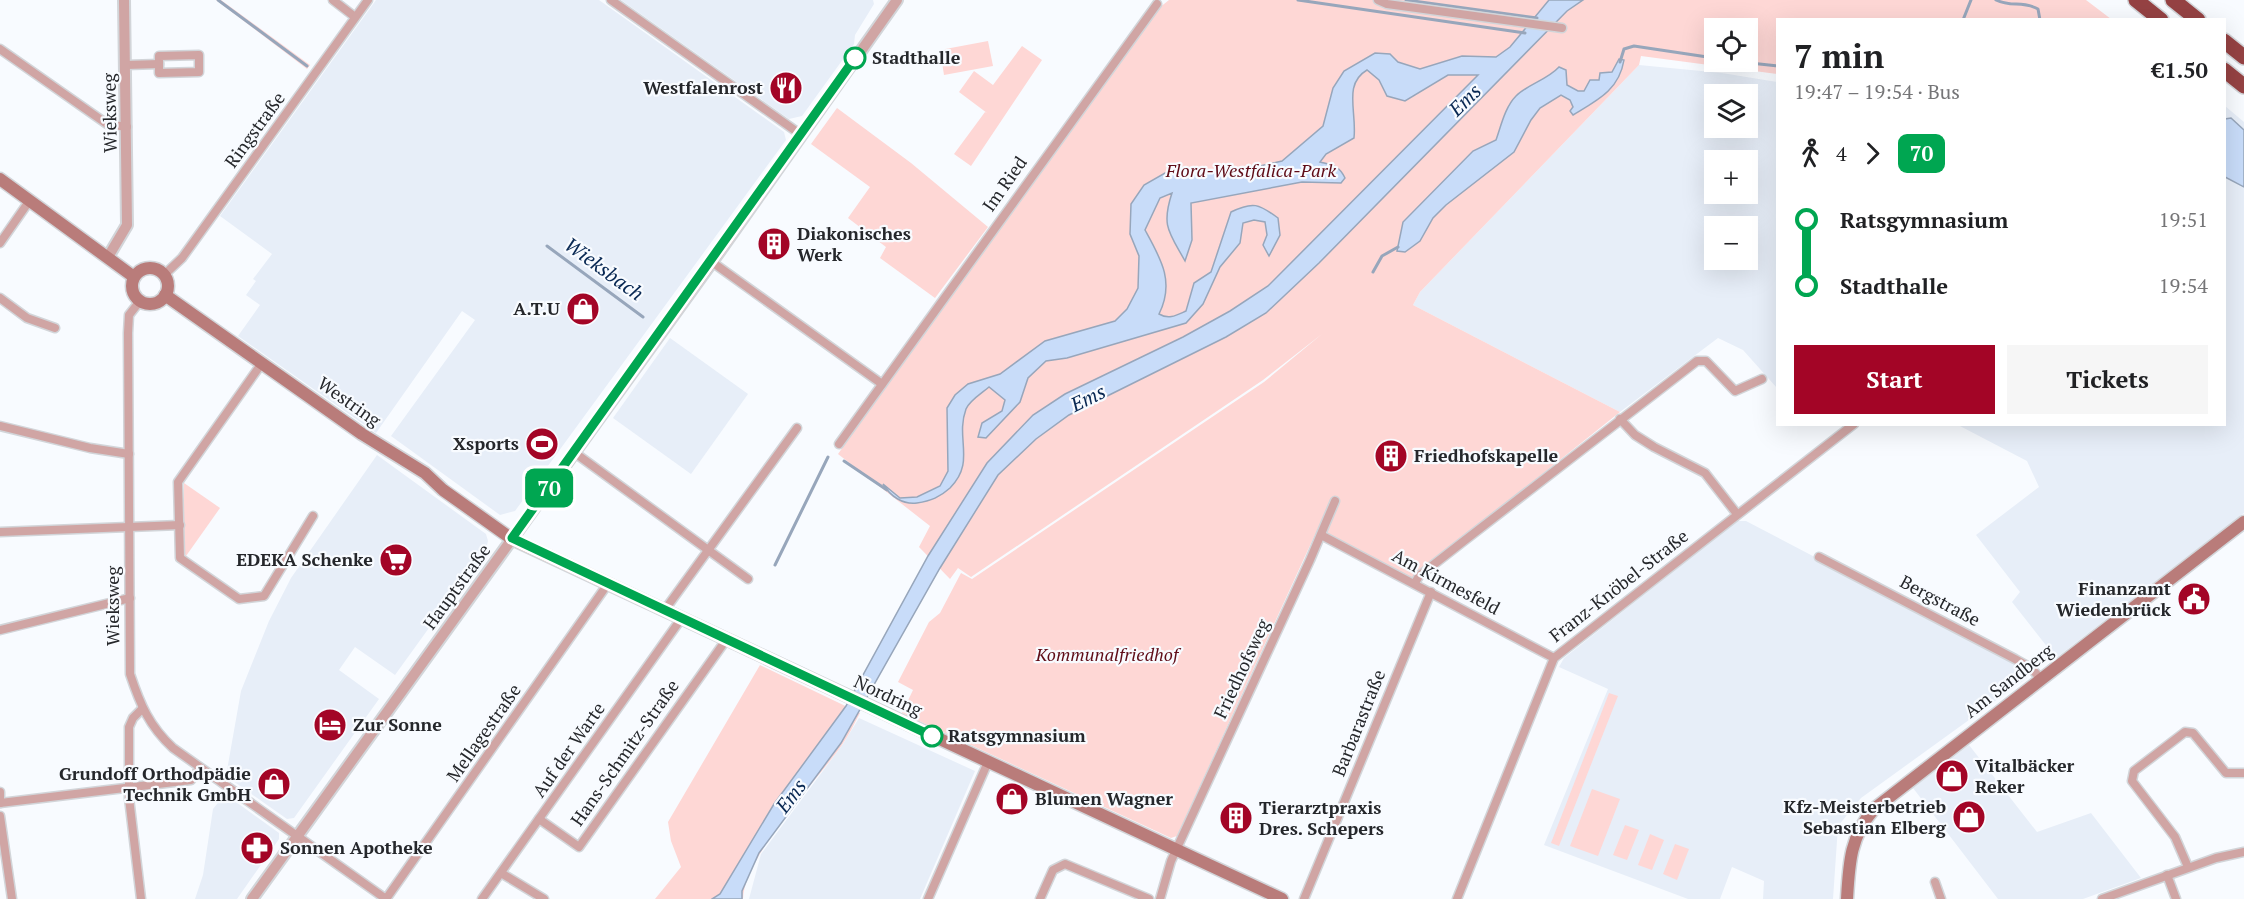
<!DOCTYPE html>
<meta charset="utf-8">
<style>
:root{--surface:#fff;--page:#f6f6f6;--text:#202124;--muted:#757577;--accent:#a30526}
body{margin:0;font-family:"PT Serif",serif;background:var(--page);color:var(--text);height:100vh;display:flex;flex-direction:column;font-size:22px;white-space:nowrap}
*{box-sizing:border-box;margin:0}
p{font-size:20px;color:var(--muted)}
.icon{flex:none;width:33px;height:33px;fill:none;stroke:currentColor;stroke-width:2;stroke-linecap:round;stroke-linejoin:round}
.map{position:relative;flex:1;overflow:hidden}
.drawer{position:absolute;left:1776px;top:18px;width:450px;height:408px;display:flex;flex-direction:column;background:var(--surface);border-radius:0px;box-shadow:0 6px 24px #0002}
.drawer>*{flex:none}
.badge{padding:0 12px;border-radius:9px;font-size:21px;line-height:39px}
.controls{position:absolute;left:1704px;top:18px;display:grid;gap:12px}
.controls a{display:grid;place-items:center;width:54px;height:54px;border-radius:0px;background:var(--surface);box-shadow:0 6px 24px #0002;font-size:30px}
.map>.badge{position:absolute;translate:-50% -50%;box-shadow:0 0 0 3px #fff}
.legs{display:flex;align-items:center;gap:9px;height:66px;padding:0 18px;font-size:20px}
.legs p{margin-inline-start:auto}
.overview{display:flex;align-items:center;justify-content:space-between;height:102px;padding:0 18px}
h1{font-size:33px;font-weight:700;line-height:45px}
.action{display:flex;gap:12px;margin-top:auto;padding:12px 18px}
.action a{flex:1;height:69px;border-radius:0px;background:var(--accent);color:#fff;font-size:24px;font-weight:700;line-height:69px;text-align:center}
.action a+a{background:var(--page);color:var(--text)}
ul{padding:0 18px;list-style:none}
li{display:flex;align-items:center;gap:21px;height:66px;font-size:22px}
li i{display:grid;place-items:center;width:9px;height:100%;margin:0 8px;background:currentColor}
li i::after{content:'';width:15px;height:15px;margin:-8px;border:4px solid;border-radius:50%;background:var(--surface)}
li p{margin-inline-start:auto}
li:first-child i{background:linear-gradient(#0000 50%,currentColor 0)}
li:last-child i{background:linear-gradient(currentColor 50%,#0000 0)}
.map>svg:first-child{display:block}
.built{fill:#e7eef8;fill-rule:evenodd}
.green{fill:#fed7d5;fill-rule:evenodd}
.water{fill:#c8dcf9;stroke:#97a6bb;stroke-width:1.5}
.lines{fill:none;stroke-linecap:round;stroke-linejoin:round}
.stream{stroke:#97a6bb;stroke-width:3}
.minor-casing{stroke:#d2d5d9;stroke-width:11}
.tertiary-casing{stroke:#d2d5d9;stroke-width:14}
.secondary-casing{stroke:#d2d5d9;stroke-width:15}
.motorway-casing{stroke:#d2d5d9;stroke-width:18}
.minor{stroke:#d0a5a4;stroke-width:8}
.tertiary{stroke:#d0a5a4;stroke-width:10}
.secondary{stroke:#b97c7a;stroke-width:12}
.motorway{stroke:#954243;stroke-width:15}
.line-1-casing{stroke:#fff;stroke-width:14}
.line-1{stroke:#00a651;stroke-width:9}
.stop-1-dot{fill:#fff;stroke:#00a651;stroke-width:3}
.labels{text-anchor:middle;stroke-width:4.5;stroke-linejoin:round;paint-order:stroke}
.stop-label{font-size:18px;font-weight:bold;fill:#25272b;stroke:#f8fbff;text-anchor:start}
.poi-label{font-size:18px;font-weight:bold;fill:#25272b;stroke:#f8fbff;text-anchor:end}
.street-label{font-size:18px;fill:#25272b;stroke:#f8fbff}
.park-label{font-size:18px;font-style:italic;fill:#5f0c17;stroke:#f8fbff}
.water-label{font-size:20px;font-style:italic;fill:#082853;stroke:#f8fbff}
</style>
<div class="map">
<svg width="2244" height="899" viewBox="0 0 2244 899">
<rect width="100%" height="100%" fill="#f8fbff"/>
<!-- built -->
<g class="built">
<path d="M376 0H599L784 132 786 140 515 511 500 515 391 436 475 320 462 311 376 433 238 336 260 305 246 295 256 281 253 279 272 254 220 216Z"/>
<path d="M621 0H873L874 4 855 35 854 44 802 116 789 119Z"/>
<path d="M1639 65 1722 73 1777 82V388L1743 350 1718 338 1620 412 1413 305 1420 292ZM1714 94H1748V128H1714ZM1714 160H1748V194H1714ZM1714 226H1748V260H1714Z"/>
<path d="M2225 106 2244 122V513L2056 658 2012 602 2020 592 1976 535 2039 487 2027 461 1958 425 2224 424Z"/>
<path d="M670 338 748 394 691 474 613 418Z"/>
<path d="M377 455 486 534 488 541 486 549 395 675 355 647 339 670 379 699 294 818 287 819 226 776 241 691 269 621 291 578Z"/>
<path d="M1737 521H1746L2019 664 2027 678 1861 798 1838 826 1833 899H1763L1764 881 1732 867 1720 899H1688L1544 845 1608 689 1559 667 1564 658Z"/>
<path d="M859 718 975 771 920 899H749L761 854 843 744Z"/>
<path d="M1969 745 2037 832 2091 813 2141 878 2083 899H1998L1913 788Z"/>
<path d="M225 794 279 833V839L237 899H195L203 875 213 809Z"/>
</g>
<!-- green -->
<g class="green">
<path d="M216 0H221L310 65 307 69Z"/>
<path d="M1169 0H2086L2111 19 1778 20 1777 74 1641 56 1639 65 1420 292 1413 305 1620 412 1412 578 1318 528 1177 836 1171 838 902 713 913 690 898 682 929 622 940 613 961 573 972 579 1264 382 1322 334 1263 380 971 577 958 568 950 579 919 547 930 526 838 454 1154 12ZM1714 28H1748V62H1714Z"/>
<path d="M988 41 993 66 944 75 940 50Z"/>
<path d="M1022 46 1042 60 971 166 954 154 985 112 987 113 959 92 974 71 993 85Z"/>
<path d="M837 108 911 163 988 227 935 298 880 258 886 247 848 218 870 187 811 144Z"/>
<path d="M184 483 220 508 186 556 184 552Z"/>
<path d="M760 665 860 713C854 724 849 735 842 745 816 782 744 856 743 899H655L681 867 671 841 668 822Z"/>
<path d="M1609 693 1618 696 1559 846 1551 843Z"/>
<path d="M1592 789 1620 799 1598 856 1570 846Z"/>
<path d="M1625 825 1639 830 1627 860 1613 855Z"/>
<path d="M1650 834 1664 840 1652 870 1638 865Z"/>
<path d="M1675 844 1689 849 1677 880 1663 874Z"/>
</g>
<!-- water -->
<g class="water">
<path d="M1549 0H1583L1567 11 1319 263 1266 313 1226 337 1069 415 1036 439 998 475 940 568 841 743 759 853 742 891V899H712L720 894 774 804 846 706 928 556 987 463 1033 415 1065 394 1183 337 1230 311 1268 286 1478 75H1448L1405 101 1387 96 1379 80 1367 70C1343 84 1357 112 1354 138L1326 154 1320 162C1332 165 1339 165 1345 178L1341 183 1302 182 1191 203 1192 240 1185 261C1169 232 1161 226 1172 193L1160 198 1145 230C1161 259 1175 282 1159 314 1169 320 1177 315 1186 311L1194 283 1211 272 1231 212C1253 201 1259 204 1278 218L1280 235 1269 256 1263 245 1267 235 1265 222 1254 220 1243 223 1240 243 1220 267 1203 304 1186 323 1067 358 1046 361 1028 378 1020 402 986 438 978 437 982 423 1002 411 1005 400 989 387C982 393 969 401 966 409 955 439 976 462 950 488 940 497 931 501 917 503 903 505 890 496 883 484L900 498 917 497 940 486 948 471 947 408 955 395 968 384 1000 374 1045 341 1115 321 1127 309 1138 288 1139 256 1130 234 1131 204 1144 185 1165 173H1228L1282 161 1323 126 1333 88 1344 71 1375 53 1390 54 1398 62 1420 69 1462 56 1496 57 1510 47Z"/>
<path d="M1619 59 1624 60C1619 90 1598 100 1573 115L1570 111 1573 107 1570 100 1561 95 1540 108 1531 120 1514 152 1446 205 1433 218 1420 241 1405 252 1397 251 1403 222 1473 151 1496 140C1501 126 1505 107 1516 96 1528 84 1547 80 1559 67L1566 70 1567 85 1578 91H1584L1590 80H1599L1600 73 1612 72Z"/>
<path d="M2231 118 2244 130V187L2225 177V119Z"/>
</g>
<g class="lines">
<!-- stream -->
<g class="stream">
<path d="M218 0 307 66"/>
<path d="M1298 0 1525 33"/>
<path d="M1406 0 1537 18"/>
<path d="M1996 0C2012 8 2021 0 2038 9L2040 20"/>
<path d="M1963 20 1971 0"/>
<path d="M1620 62 1624 49 1634 46 1714 58"/>
<path d="M1741 62 1778 66"/>
<path d="M547 246 643 317"/>
<path d="M1373 272 1382 256 1398 247"/>
<path d="M844 461 887 490"/>
<path d="M775 565 828 457"/>
</g>
<!-- minor casing -->
<g class="minor-casing">
<g id="minor">
<path d="M333 0 355 17"/>
<path d="M611 0 800 134"/>
<path d="M1378 0 1387 4 1562 28"/>
<path d="M0 49 107 124 127 127"/>
<path d="M199 55V72L159 73V56Z"/>
<path d="M126 65 159 64"/>
<path d="M0 243 30 200"/>
<path d="M712 262 882 384"/>
<path d="M164 275 182 258 368 0"/>
<path d="M0 298 27 318 55 328"/>
<path d="M140 301 129 315 128 333 130 674C140 704 149 726 173 748L386 899"/>
<path d="M262 363 178 482 180 558 239 599 264 596 313 516"/>
<path d="M1620 419 1635 435 1654 447 1705 473 1737 514"/>
<path d="M0 426 90 448 129 454"/>
<path d="M839 444 1157 4"/>
<path d="M575 453 748 579"/>
<path d="M0 532 180 525"/>
<path d="M1321 535 1554 658"/>
<path d="M1819 557 2015 659 2031 668 2041 679"/>
<path d="M1415 583 1419 576 1460 544 1697 361H1706L1735 391 1762 379"/>
<path d="M664 611 797 428"/>
<path d="M0 630 130 598"/>
<path d="M0 792V803"/>
<path d="M0 803 191 780 200 768"/>
<path d="M0 816 12 899"/>
<path d="M539 819 579 847 726 640"/>
<path d="M2188 867 2175 837 2132 781 2134 771 2185 732 2193 733 2226 773H2244"/>
<path d="M501 873 544 899"/>
<path d="M2167 875 2176 899"/>
<path d="M1935 882 1941 899"/>
<path d="M141 899 129 798V727L133 718 142 709"/>
<path d="M386 899 607 585"/>
<path d="M482 899 681 619"/>
<path d="M928 899 988 762"/>
<path d="M1040 899 1053 870 1065 864 1149 899"/>
<path d="M1160 899 1171 861 1310 560 1335 501"/>
<path d="M1304 899 1431 592"/>
<path d="M1457 899 1554 658 1854 424"/>
<path d="M2102 899 2216 858 2244 852"/>
</g>
</g>
<!-- tertiary casing -->
<g class="tertiary-casing">
<g id="tertiary">
<path d="M108 257 127 225 124 0"/>
<path d="M252 899 712 262 897 0"/>
</g>
</g>
<!-- secondary casing -->
<g class="secondary-casing">
<g id="secondary">
<path d="M0 179 134 277"/>
<circle cx="150" cy="286" r="18"/>
<path d="M165 295 362 434 425 473 443 490 512 539 1282 899"/>
<path d="M1847 899C1849 864 1850 836 1874 809L2244 522"/>
</g>
</g>
<!-- motorway casing -->
<g class="motorway-casing">
<g id="motorway">
<path d="M2136 0 2161 20"/>
<path d="M2173 0 2198 20"/>
<path d="M2224 41 2244 57"/>
<path d="M2224 70 2244 86"/>
</g>
</g>
<!-- minor -->
<use href="#minor" class="minor"/>
<!-- tertiary -->
<use href="#tertiary" class="tertiary"/>
<!-- secondary -->
<use href="#secondary" class="secondary"/>
<!-- motorway -->
<use href="#motorway" class="motorway"/>
</g>
<g class="lines">
<!-- line-1 casing -->
<g class="line-1-casing">
<path id="line-1" d="M855 58 512 538 932 736"/>
</g>
<!-- line-1 -->
<use href="#line-1" class="line-1"/>
</g>
<!-- icons -->
<defs>
<g id="restaurant-disc" transform="scale(1.725)"><circle r="9.5" fill="#a30526" stroke="#f8fbff"/><path d="M-5-6h1v4h1v-4h1v4h1v-4h1v5L-1.5 .5V6h-2V.5L-5-1ZM5-6V6H3V1.5H1.5Q1.5-4 5-6Z" fill="#fff"/></g>
<g id="building-disc" transform="scale(1.725)"><circle r="9.5" fill="#a30526" stroke="#f8fbff"/><path d="M-4-6H4V6H1V3H-1V6H-4ZM-2.5-4.3h1.7v1.8h-1.7ZM.8-4.3h1.7v1.8H.8ZM-2.5-1h1.7V.8h-1.7ZM.8-1h1.7V.8H.8Z" fill="#fff"/></g>
<g id="shop-disc" transform="scale(1.725)"><circle r="9.5" fill="#a30526" stroke="#f8fbff"/><path d="M-5-2.5h2.3a2.7 3.5 0 0 1 5.4 0H5L5.5 6h-11ZM-1.5-2.5h3a1.5 2.3 0 0 0-3 0Z" fill="#fff"/></g>
<g id="stadium-disc" transform="scale(1.725)"><circle r="9.5" fill="#a30526" stroke="#f8fbff"/><path d="M0-5a6.5 5 0 1 0 0 10a6.5 5 0 1 0 0-10ZM-3.5-1.8h7v3.6h-7Z" fill="#fff"/></g>
<g id="supermarket-disc" transform="scale(1.725)"><circle r="9.5" fill="#a30526" stroke="#f8fbff"/><path d="M-6-5.5h2.5l.6 2H6L4.5 2H-2.5L-4.4-4H-6ZM-1.5 3.2a1.3 1.3 0 1 0 .1 0ZM3 3.2a1.3 1.3 0 1 0 .1 0Z" fill="#fff"/></g>
<g id="civic-disc" transform="scale(1.725)"><circle r="9.5" fill="#a30526" stroke="#f8fbff"/><path d="M-.6-6.5H3V-4.5H.6V-3L4-1V1h2V6H-6V1h2V-1L-.6-3ZM-1.2 2.5V6h2.4V2.5Z" fill="#fff"/></g>
<g id="hotel-disc" transform="scale(1.725)"><circle r="9.5" fill="#a30526" stroke="#f8fbff"/><path d="M-6-4.5h1.5V1H6V5H4.5V3h-9V5H-6ZM-4 0a1.8 1.8 0 1 1 3.6 0ZM.5 0V-2.5h3Q6-2.5 6 0Z" fill="#fff"/></g>
<g id="pharmacy-disc" transform="scale(1.725)"><circle r="9.5" fill="#a30526" stroke="#f8fbff"/><path d="M-2-6h4v4h4v4h-4v4h-4v-4h-4v-4h4Z" fill="#fff"/></g>
</defs>
<g fill-rule="evenodd">
<use href="#restaurant-disc" x="786" y="88"/>
<use href="#building-disc" x="774" y="244"/>
<use href="#shop-disc" x="583" y="309"/>
<use href="#stadium-disc" x="542" y="444"/>
<use href="#building-disc" x="1391" y="456"/>
<use href="#supermarket-disc" x="396" y="560"/>
<use href="#civic-disc" x="2194" y="599"/>
<use href="#hotel-disc" x="330" y="725"/>
<use href="#shop-disc" x="1952" y="776"/>
<use href="#shop-disc" x="274" y="784"/>
<use href="#shop-disc" x="1012" y="799"/>
<use href="#shop-disc" x="1969" y="817"/>
<use href="#building-disc" x="1236" y="818"/>
<use href="#pharmacy-disc" x="257" y="848"/>
</g>
<!-- markers -->
<g class="stop-1-dot">
<circle cx="855" cy="58" r="10"/>
<circle cx="932" cy="736" r="10"/>
</g>
<g class="labels">
<!-- stop labels -->
<g class="stop-label">
<text x="872" y="64">Stadthalle</text>
<text x="948" y="742">Ratsgymnasium</text>
</g>
<!-- poi labels -->
<g class="poi-label">
<text x="763" y="94">Westfalenrost</text>
<text x="797" y="240" text-anchor="start">Diakonisches<tspan x="797" dy="21">Werk</tspan></text>
<text x="560" y="315">A.T.U</text>
<text x="519" y="450">Xsports</text>
<text x="1414" y="462" text-anchor="start">Friedhofskapelle</text>
<text x="373" y="566">EDEKA Schenke</text>
<text x="2171" y="595">Finanzamt<tspan x="2171" dy="21">Wiedenbrück</tspan></text>
<text x="353" y="731" text-anchor="start">Zur Sonne</text>
<text x="1975" y="772" text-anchor="start">Vitalbäcker<tspan x="1975" dy="21">Reker</tspan></text>
<text x="251" y="780">Grundoff Orthodpädie<tspan x="251" dy="21">Technik GmbH</tspan></text>
<text x="1035" y="805" text-anchor="start">Blumen Wagner</text>
<text x="1946" y="813">Kfz-Meisterbetrieb<tspan x="1946" dy="21">Sebastian Elberg</tspan></text>
<text x="1259" y="814" text-anchor="start">Tierarztpraxis<tspan x="1259" dy="21">Dres. Schepers</tspan></text>
<text x="280" y="854" text-anchor="start">Sonnen Apotheke</text>
</g>
<!-- street labels -->
<g class="street-label">
<text transform="translate(110 113) rotate(-91)" y="6">Wieksweg</text>
<text transform="translate(255 130) rotate(-54)" y="6">Ringstraße</text>
<text transform="translate(1005 184) rotate(-55)" y="6">Im Ried</text>
<text transform="translate(349 402) rotate(35)" y="6">Westring</text>
<text transform="translate(1446 582) rotate(28)" y="6">Am Kirmesfeld</text>
<text transform="translate(1619 586) rotate(-38)" y="6">Franz-Knöbel-Straße</text>
<text transform="translate(457 587) rotate(-54)" y="6">Hauptstraße</text>
<text transform="translate(1940 601) rotate(28)" y="6">Bergstraße</text>
<text transform="translate(113 606) rotate(-90)" y="6">Wieksweg</text>
<text transform="translate(1242 669) rotate(-65)" y="6">Friedhofsweg</text>
<text transform="translate(2009 681) rotate(-38)" y="6">Am Sandberg</text>
<text transform="translate(888 696) rotate(25)" y="6">Nordring</text>
<text transform="translate(1359 723) rotate(-68)" y="6">Barbarastraße</text>
<text transform="translate(484 733) rotate(-55)" y="6">Mellagestraße</text>
<text transform="translate(569 750) rotate(-55)" y="6">Auf der Warte</text>
<text transform="translate(625 753) rotate(-55)" y="6">Hans-Schmitz-Straße</text>
</g>
<!-- park labels -->
<g class="park-label">
<text x="1251" y="177">Flora-Westfalica-Park</text>
<text x="1107" y="661">Kommunalfriedhof</text>
</g>
<!-- water labels -->
<g class="water-label">
<text transform="translate(1465 100) rotate(-45)" y="7">Ems</text>
<text transform="translate(604 269) rotate(36)" y="7">Wieksbach</text>
<text transform="translate(1088 398) rotate(-26)" y="7">Ems</text>
<text transform="translate(791 796) rotate(-53)" y="7">Ems</text>
</g>
</g>
</svg>
<div class="controls">
<a><svg class="icon" aria-label="locate" viewBox="0 0 24 24"><circle cx="12" cy="12" r="6"/><path d="M12 2v4M12 18v4M2 12h4M18 12h4"/></svg></a>
<a><svg class="icon" aria-label="layers" viewBox="0 0 24 24"><path d="M12 4l9 5-9 5-9-5zM3 14l9 5 9-5"/></svg></a>
<a>+</a>
<a>−</a>
</div>
<b class="badge" style="left:549px;top:488px;background:#00a651;color:#fff">70</b>
<section class="drawer">
<div class="overview"><div><h1>7 min</h1><p>19:47 – 19:54 · Bus</p></div><b>€1.50</b></div>
<div class="legs"><svg class="icon" aria-label="walk" viewBox="0 0 24 24"><circle cx="13" cy="4" r="2"/><path d="M13 8l-2 6 4 7M11 14l-3 7M7 12l3-4h3l4 4"/></svg>4<svg class="icon" aria-label="forward" viewBox="0 0 24 24"><path d="M9 5l7 7-7 7"/></svg><b class="badge" style="background:#00a651;color:#fff">70</b></div>
<ul>
<li><i style="color:#00a651"></i><b>Ratsgymnasium</b><p>19:51</p></li>
<li><i style="color:#00a651"></i><b>Stadthalle</b><p>19:54</p></li>
</ul>
<div class="action"><a>Start</a><a>Tickets</a></div>
</section>
</div>
